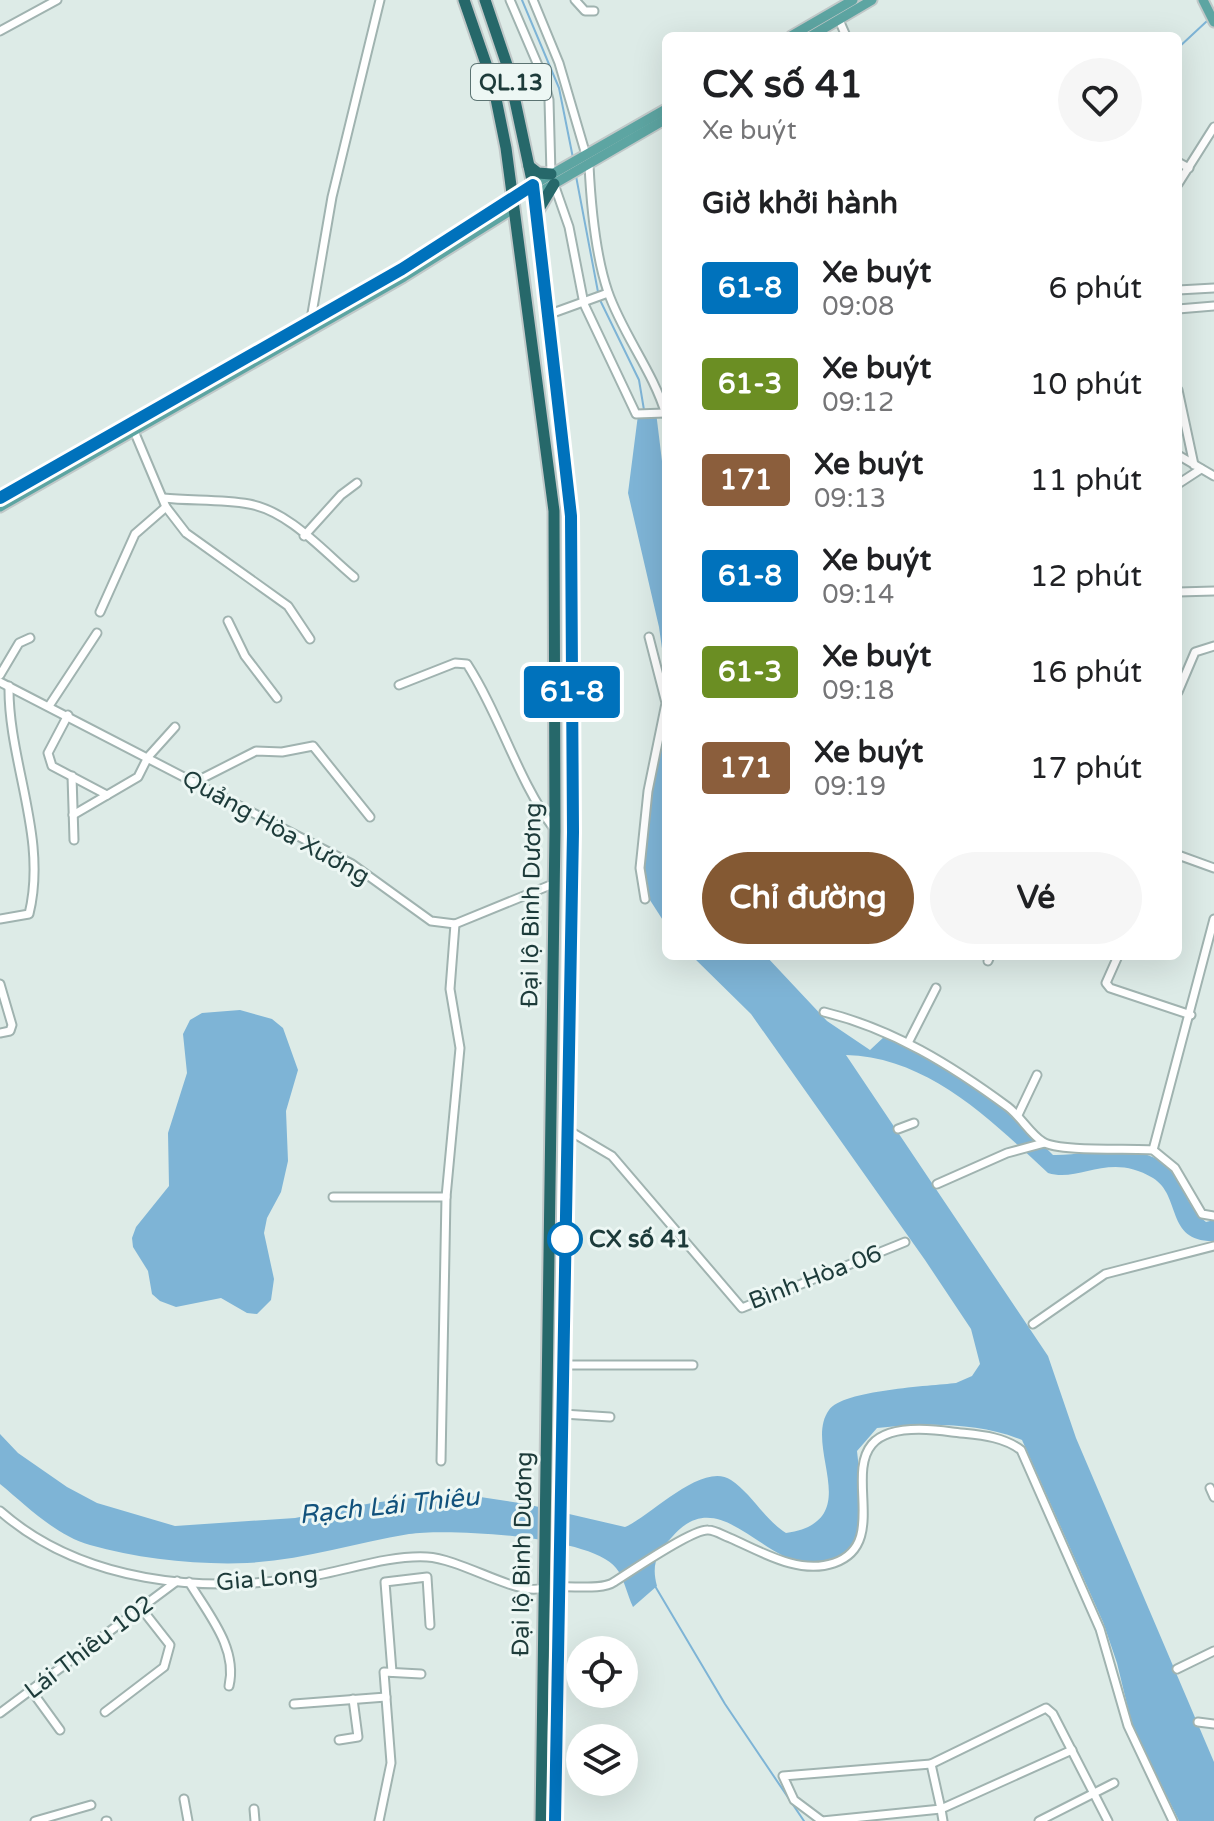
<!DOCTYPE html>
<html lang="vi">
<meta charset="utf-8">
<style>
:root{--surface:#fff;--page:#f6f6f6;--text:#202124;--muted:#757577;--accent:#845933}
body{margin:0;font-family:"Varela Round",sans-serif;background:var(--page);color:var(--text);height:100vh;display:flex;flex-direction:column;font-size:30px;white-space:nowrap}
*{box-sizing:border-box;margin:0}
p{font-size:26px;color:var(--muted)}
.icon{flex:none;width:44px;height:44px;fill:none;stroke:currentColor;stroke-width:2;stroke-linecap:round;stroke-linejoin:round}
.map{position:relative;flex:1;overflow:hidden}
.sheet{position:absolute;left:662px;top:32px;width:520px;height:928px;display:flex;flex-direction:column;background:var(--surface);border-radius:12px;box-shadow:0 8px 32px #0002}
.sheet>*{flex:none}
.badge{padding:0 16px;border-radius:6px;font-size:28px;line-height:52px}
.controls{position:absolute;left:566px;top:1636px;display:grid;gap:16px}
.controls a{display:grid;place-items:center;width:72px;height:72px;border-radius:50%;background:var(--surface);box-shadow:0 8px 32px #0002;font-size:40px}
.map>.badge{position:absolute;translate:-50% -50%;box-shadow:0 0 0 4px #fff}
h2{padding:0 40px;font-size:30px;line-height:72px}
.round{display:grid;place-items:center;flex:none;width:84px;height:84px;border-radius:42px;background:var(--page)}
.head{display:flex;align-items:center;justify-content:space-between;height:136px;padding:0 40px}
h1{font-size:38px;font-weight:700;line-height:60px}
.button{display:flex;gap:16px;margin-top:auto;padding:16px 40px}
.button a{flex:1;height:92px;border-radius:48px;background:var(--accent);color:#fff;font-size:32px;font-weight:700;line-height:92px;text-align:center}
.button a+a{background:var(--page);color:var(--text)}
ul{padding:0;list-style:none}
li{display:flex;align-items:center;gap:24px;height:96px;padding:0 40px}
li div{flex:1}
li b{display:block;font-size:30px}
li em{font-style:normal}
li .badge{min-width:88px;font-weight:700;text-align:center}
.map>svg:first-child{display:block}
.water{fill:#7eb4d6}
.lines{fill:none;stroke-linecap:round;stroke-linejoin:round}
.stream{stroke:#7eb4d6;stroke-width:2}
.minor-casing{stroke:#a0b3b0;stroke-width:11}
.major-casing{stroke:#c0c8c8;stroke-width:13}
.highway-casing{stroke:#c0c8c8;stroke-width:15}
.minor{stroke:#fff;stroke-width:7}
.major{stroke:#5da5a2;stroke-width:9}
.highway{stroke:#26686a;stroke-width:11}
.line-casing{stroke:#fff;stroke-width:18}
.line{stroke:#0072bc;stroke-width:12}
.stop-dot{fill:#fff;stroke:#0072bc;stroke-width:4}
.labels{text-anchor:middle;stroke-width:6;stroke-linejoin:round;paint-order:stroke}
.shield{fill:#edf7f4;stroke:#5b7372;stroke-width:2}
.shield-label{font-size:22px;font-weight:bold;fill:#1d3b3a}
.street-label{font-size:24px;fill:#1d3b3a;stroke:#edf7f4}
.stop-label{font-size:24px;font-weight:bold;fill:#1d3b3a;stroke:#edf7f4;text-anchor:start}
.water-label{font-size:26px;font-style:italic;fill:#12527c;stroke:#edf7f4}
</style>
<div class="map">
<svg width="1214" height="1821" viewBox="0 0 1214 1821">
<rect width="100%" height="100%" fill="#ddebe7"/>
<!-- water -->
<g class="water">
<path d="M656 412 666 494V677L659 627 628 493 638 415Z"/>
<path d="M666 731V925L648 897 643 868 651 790Z"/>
<path d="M692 956H766L827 1021 870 1050 885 1036C949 1064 1004 1105 1053 1155 1094 1156 1147 1136 1175 1176 1185 1192 1191 1211 1206 1222L1214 1220V1241C1165 1242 1182 1196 1153 1178 1109 1151 1080 1183 1048 1173 991 1120 928 1057 846 1055L1048 1356 1076 1438 1214 1762V1821H1179L1132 1725 1117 1663 1103 1622 1022 1440C977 1422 925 1423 877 1428L857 1451 863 1506 854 1548C839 1558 827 1566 809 1564 760 1560 718 1483 672 1537 657 1553 651 1564 657 1586L633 1607C627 1595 624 1577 616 1568 591 1536 449 1528 409 1534 355 1543 303 1560 247 1563 197 1565 139 1559 90 1545 55 1535 27 1506 0 1484V1434L18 1453 67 1487 97 1503 175 1526 295 1518 372 1503 454 1493 526 1504 625 1527C650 1517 702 1461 731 1480 751 1493 764 1519 786 1533 868 1521 802 1447 829 1410 843 1390 930 1386 956 1383L972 1376 980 1364 971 1329 925 1260 751 1014Z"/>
<path d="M240 1010 272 1019 283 1028 298 1070 286 1111 288 1161 281 1192 267 1218 264 1233 274 1279 271 1300 257 1314 247 1313 221 1298 176 1307 160 1301 152 1294 148 1271 133 1247 132 1238 136 1227 169 1186 168 1133 187 1073 183 1034 190 1020 202 1013Z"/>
</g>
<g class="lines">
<!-- stream -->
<g class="stream">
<path d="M522 0 559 88 573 158"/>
<path d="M1178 48 1207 21"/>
<path d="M576 176 598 292"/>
<path d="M599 298 639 380 644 410"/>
<path d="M655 1586 725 1704 804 1821"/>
</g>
<!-- minor casing -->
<g class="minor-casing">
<g id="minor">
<path d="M510 0 543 77 549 100 551 174"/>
<path d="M533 0 559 63 586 155"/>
<path d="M575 0 585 11H594"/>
<path d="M839 20 846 36"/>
<path d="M0 31 57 0"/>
<path d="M1178 162 1189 168"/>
<path d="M589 165C591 206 595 254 608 292 623 335 653 371 666 415"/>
<path d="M554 184 569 227 584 304 636 414 665 413"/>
<path d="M1178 184 1214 127"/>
<path d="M1178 290 1214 288"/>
<path d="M1178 309 1214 306"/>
<path d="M550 314 608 293"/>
<path d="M310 325 332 197 380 0"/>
<path d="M1178 390 1194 465"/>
<path d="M134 431 166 507 186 533 288 606 310 639"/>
<path d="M1178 455 1214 476"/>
<path d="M1178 484 1201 469"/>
<path d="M163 498C191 501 221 499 249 504 289 511 324 552 354 577"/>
<path d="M304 536 341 495 357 483"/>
<path d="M1178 592 1214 591"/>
<path d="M100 612 135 534 166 507"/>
<path d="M228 621 245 656 277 698"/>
<path d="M0 675 19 643 30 638"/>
<path d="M0 682 352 864 431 921 455 924 553 884"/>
<path d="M399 685 455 663 467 664C501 717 517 779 554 829"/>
<path d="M1178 692 1195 652 1214 646"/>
<path d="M49 706 97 633"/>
<path d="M68 715 48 753 52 766 107 795"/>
<path d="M72 776 74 840"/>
<path d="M195 782 256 751 282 752 313 746 370 817"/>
<path d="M73 815 138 777 148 757 175 727"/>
<path d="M1178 855 1214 868"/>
<path d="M645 899 640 868 648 791 666 703 649 637"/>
<path d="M0 919 29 914C48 837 8 762 9 686"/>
<path d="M1118 956 1106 983 1110 988 1191 1015"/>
<path d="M988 961 990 956"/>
<path d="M0 984 12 1025 10 1031 0 1033"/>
<path d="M824 1012C893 1029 951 1065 1008 1107 1021 1117 1030 1134 1043 1142 1059 1152 1131 1148 1153 1150L1175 1168 1202 1214 1214 1216"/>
<path d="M908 1043 936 988"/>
<path d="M1018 1115 1037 1075"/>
<path d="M898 1129 914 1123"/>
<path d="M568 1130 612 1156 742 1308 905 1242"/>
<path d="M1153 1150 1214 919"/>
<path d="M937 1184 1007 1153 1044 1143"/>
<path d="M333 1197H446"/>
<path d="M1033 1324 1105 1274 1214 1246"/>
<path d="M563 1365H693"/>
<path d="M563 1414 610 1417"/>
<path d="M441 1461 446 1197 460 1048 450 989 455 924"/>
<path d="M1210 1488 1214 1497"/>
<path d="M0 1511C82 1583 203 1594 307 1577 346 1571 387 1555 427 1557 462 1559 519 1597 542 1588"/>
<path d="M189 1582C208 1614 238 1648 229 1686"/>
<path d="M560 1587C574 1586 603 1590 614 1582 630 1572 692 1529 708 1530 715 1530 724 1536 730 1538 762 1552 799 1575 834 1563 910 1537 794 1409 952 1432 976 1435 1001 1435 1021 1450L1100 1629 1128 1726 1173 1821"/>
<path d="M1177 1669 1214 1651"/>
<path d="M392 1672 385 1582 427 1577 430 1625"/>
<path d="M31 1690 60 1730"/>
<path d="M294 1704 386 1697"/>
<path d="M105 1712 164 1667 170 1645 141 1608"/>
<path d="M0 1713 177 1581"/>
<path d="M1198 1722 1214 1724"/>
<path d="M339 1740 358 1737 353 1699"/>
<path d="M931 1764 941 1809 822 1821 794 1800 783 1776Z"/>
<path d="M931 1764 1046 1708 1053 1714 1108 1821"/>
<path d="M184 1799 188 1821"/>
<path d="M254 1809 255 1821"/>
<path d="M35 1821 91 1805"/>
<path d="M106 1821H107"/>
<path d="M379 1821 391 1763 384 1672 421 1674"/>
<path d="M943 1821 941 1809 1072 1750"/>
<path d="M1039 1821 1114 1783"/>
</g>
</g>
<!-- major casing -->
<g class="major-casing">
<g id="major">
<path d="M1203 0 1214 22"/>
<path d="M791 36 853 0"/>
<path d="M811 36 872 0"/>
<path d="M533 185 666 109"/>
<path d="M535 195 666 119"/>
<path d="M0 498 402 269 511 197"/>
<path d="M0 507 404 277 513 209"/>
</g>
</g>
<!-- highway casing -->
<g class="highway-casing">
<g id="highway">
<path d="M464 0 493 84 506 148 554 511 555 831 541 1821"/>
<path d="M485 0 508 68 533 185 571 516 573 832 555 1821"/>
<path d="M529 166 538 173 551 174"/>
<path d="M537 212 554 184"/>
</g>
</g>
<!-- minor -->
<use href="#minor" class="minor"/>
<!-- major -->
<use href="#major" class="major"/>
<!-- highway -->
<use href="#highway" class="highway"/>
</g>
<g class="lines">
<!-- line casing -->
<g class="line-casing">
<path id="line" d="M0 498 402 269 533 185 571 516 573 832 555 1821"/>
</g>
<!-- line -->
<use href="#line" class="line"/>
</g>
<!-- markers -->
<circle class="stop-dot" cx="565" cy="1239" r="16"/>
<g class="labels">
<!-- shield labels -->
<rect class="shield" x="471" y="64" width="80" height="36" rx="6"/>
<g class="shield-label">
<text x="511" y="90">QL.13</text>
</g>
<!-- street labels -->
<g class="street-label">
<text transform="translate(276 827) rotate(29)" y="8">Quảng Hòa Xương</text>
<text transform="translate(531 905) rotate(-89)" y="8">Đại lộ Bình Dương</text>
<text transform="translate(815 1277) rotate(-21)" y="8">Bình Hòa 06</text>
<text transform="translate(522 1554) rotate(-89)" y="8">Đại lộ Bình Dương</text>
<text transform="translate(267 1578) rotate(-5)" y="8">Gia Long</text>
<text transform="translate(89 1647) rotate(-37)" y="8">Lái Thiêu 102</text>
</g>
<!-- stop labels -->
<g class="stop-label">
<text x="589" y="1247">CX số 41</text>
</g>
<!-- water labels -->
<g class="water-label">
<text transform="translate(389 1505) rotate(-6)" y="9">Rạch Lái Thiêu</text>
</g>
</g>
</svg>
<div class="controls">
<a><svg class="icon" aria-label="locate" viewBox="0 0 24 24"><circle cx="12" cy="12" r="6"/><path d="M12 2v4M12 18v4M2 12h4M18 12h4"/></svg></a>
<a><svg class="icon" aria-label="layers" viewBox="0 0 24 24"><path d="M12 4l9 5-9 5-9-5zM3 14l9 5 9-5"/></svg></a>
</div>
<b class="badge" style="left:572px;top:692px;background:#0072bc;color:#fff">61-8</b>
<section class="sheet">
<div class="head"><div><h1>CX số 41</h1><p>Xe buýt</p></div><a class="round"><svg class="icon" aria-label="heart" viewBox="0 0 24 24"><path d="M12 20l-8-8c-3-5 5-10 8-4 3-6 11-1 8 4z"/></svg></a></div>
<h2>Giờ khởi hành</h2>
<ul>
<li><span class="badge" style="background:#0072bc;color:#fff">61-8</span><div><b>Xe buýt</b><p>09:08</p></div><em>6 phút</em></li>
<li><span class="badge" style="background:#6b8e23;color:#fff">61-3</span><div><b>Xe buýt</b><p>09:12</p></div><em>10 phút</em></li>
<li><span class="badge" style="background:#8b5e3c;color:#fff">171</span><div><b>Xe buýt</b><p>09:13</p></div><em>11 phút</em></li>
<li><span class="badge" style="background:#0072bc;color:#fff">61-8</span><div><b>Xe buýt</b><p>09:14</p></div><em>12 phút</em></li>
<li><span class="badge" style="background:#6b8e23;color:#fff">61-3</span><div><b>Xe buýt</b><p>09:18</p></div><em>16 phút</em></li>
<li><span class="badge" style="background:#8b5e3c;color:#fff">171</span><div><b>Xe buýt</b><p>09:19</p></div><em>17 phút</em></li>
</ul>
<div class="button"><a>Chỉ đường</a><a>Vé</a></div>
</section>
</div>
